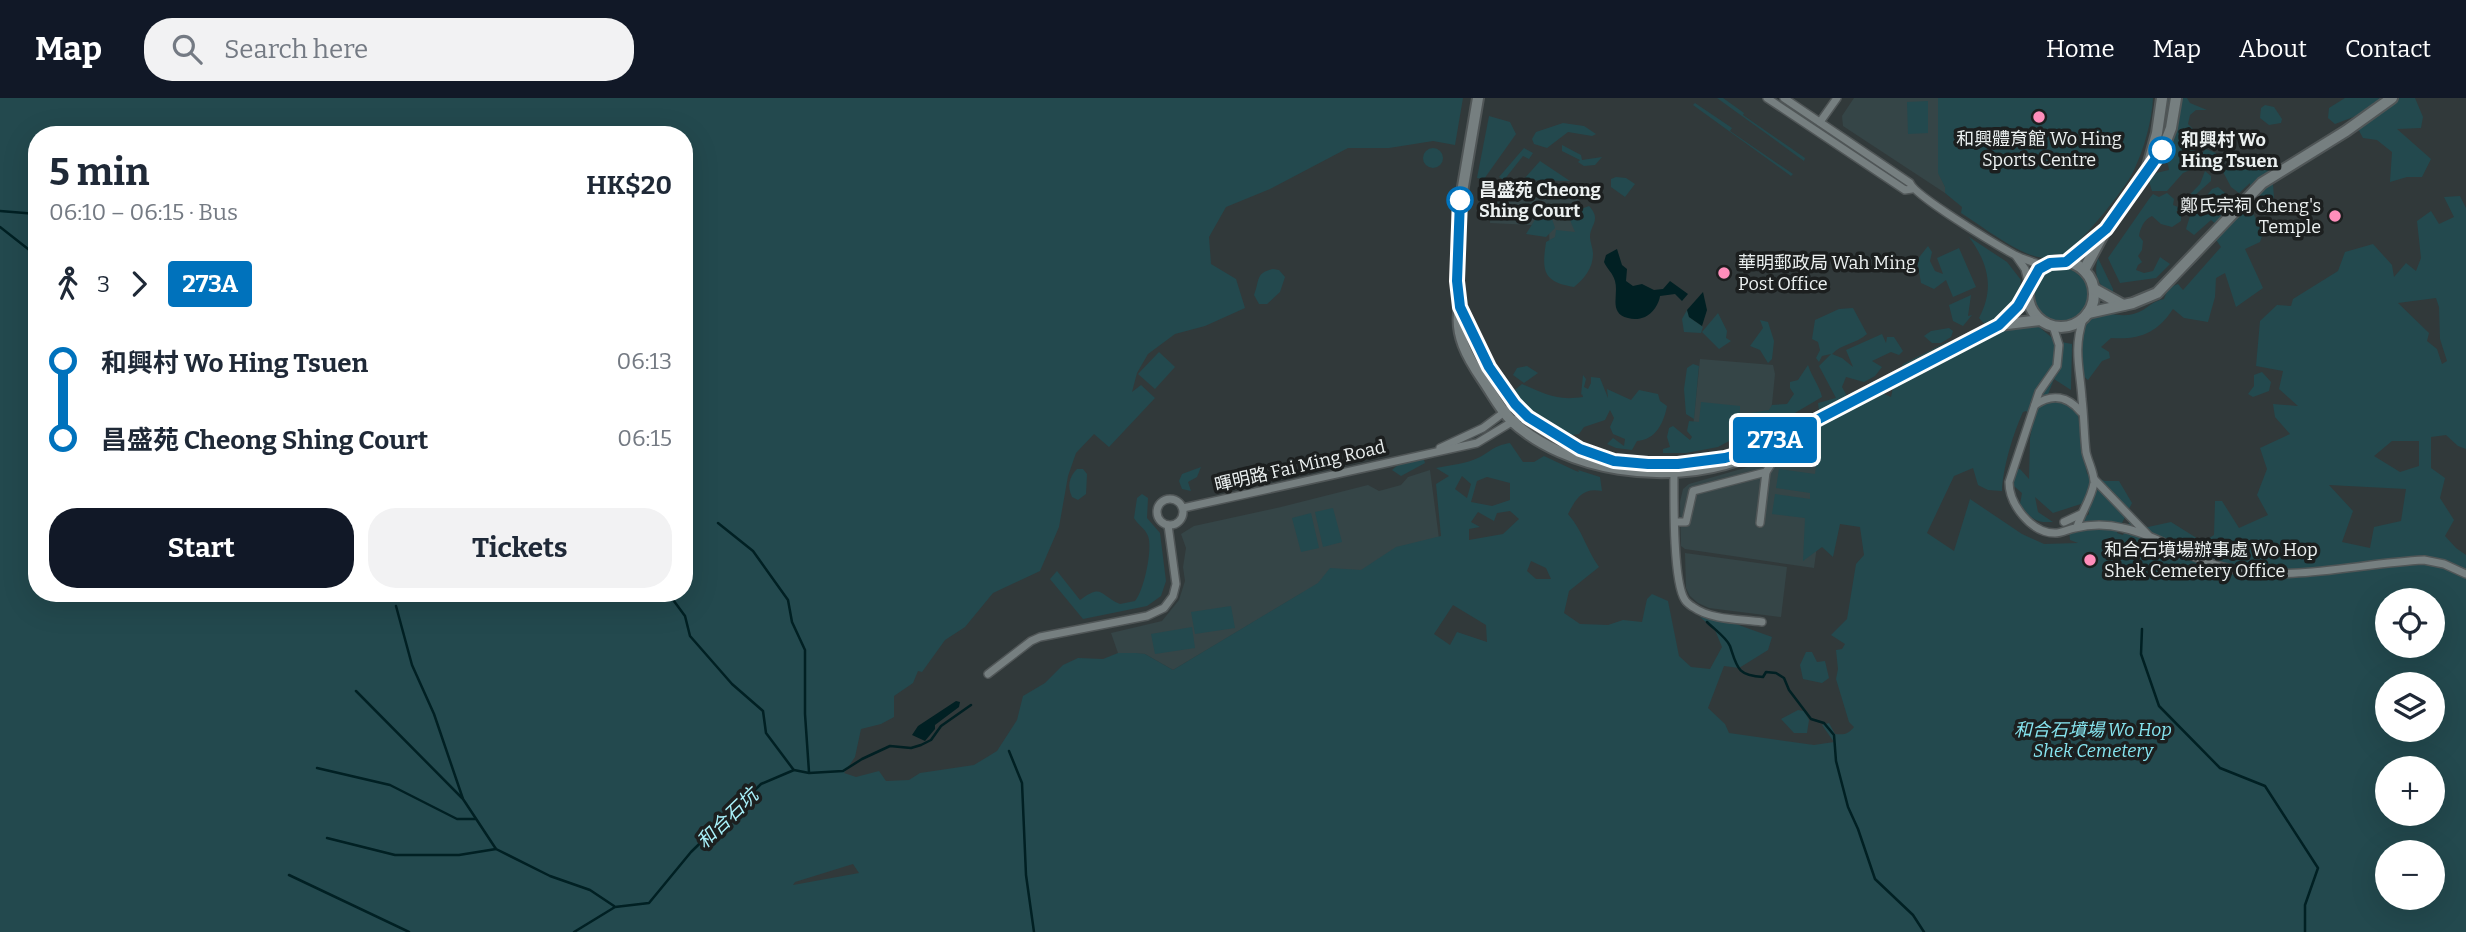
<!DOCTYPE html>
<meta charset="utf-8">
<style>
:root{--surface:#fff;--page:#f2f2f3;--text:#1f2937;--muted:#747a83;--accent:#111827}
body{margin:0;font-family:Bitter,"Noto Sans TC",serif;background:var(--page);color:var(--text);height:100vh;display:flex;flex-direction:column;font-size:26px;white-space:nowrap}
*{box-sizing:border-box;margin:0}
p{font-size:23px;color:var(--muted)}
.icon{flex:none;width:38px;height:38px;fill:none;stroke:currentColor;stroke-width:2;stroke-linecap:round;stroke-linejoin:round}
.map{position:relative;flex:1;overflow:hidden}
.panel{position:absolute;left:28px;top:28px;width:665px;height:476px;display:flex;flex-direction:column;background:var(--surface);border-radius:28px;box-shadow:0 7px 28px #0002}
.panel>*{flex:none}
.badge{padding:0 14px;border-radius:5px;font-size:24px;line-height:46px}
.fabs{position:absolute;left:2375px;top:490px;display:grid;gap:14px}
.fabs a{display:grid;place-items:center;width:70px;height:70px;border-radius:50%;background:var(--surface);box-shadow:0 7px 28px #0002;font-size:35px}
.map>.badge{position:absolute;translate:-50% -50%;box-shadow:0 0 0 4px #fff}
.legs{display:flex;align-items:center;gap:10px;height:77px;padding:0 21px;font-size:23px}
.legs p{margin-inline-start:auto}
.head{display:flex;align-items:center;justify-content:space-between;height:119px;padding:0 21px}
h1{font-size:38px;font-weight:700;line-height:52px}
.action{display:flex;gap:14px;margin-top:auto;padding:14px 21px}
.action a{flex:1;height:80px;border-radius:28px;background:var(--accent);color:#fff;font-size:28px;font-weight:700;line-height:80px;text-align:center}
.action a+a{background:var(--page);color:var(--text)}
ul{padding:0 21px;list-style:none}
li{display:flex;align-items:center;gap:24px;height:77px;font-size:26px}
li i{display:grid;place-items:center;width:10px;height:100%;margin:0 9px;background:currentColor}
li i::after{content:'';width:18px;height:18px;margin:-9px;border:5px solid;border-radius:50%;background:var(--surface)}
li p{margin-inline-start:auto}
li:first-child i{background:linear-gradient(#0000 50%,currentColor 0)}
li:last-child i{background:linear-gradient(currentColor 50%,#0000 0)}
header{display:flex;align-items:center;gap:42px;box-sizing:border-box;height:98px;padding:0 35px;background:var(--accent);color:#fff}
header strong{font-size:33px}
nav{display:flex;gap:38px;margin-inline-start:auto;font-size:24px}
.search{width:490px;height:63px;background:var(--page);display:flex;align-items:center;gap:18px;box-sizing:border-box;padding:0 24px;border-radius:28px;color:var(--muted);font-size:26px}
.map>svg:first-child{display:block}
.built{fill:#354547}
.green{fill:#23494e;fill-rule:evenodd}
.water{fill:#012023}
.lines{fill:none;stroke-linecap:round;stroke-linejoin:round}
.stream{stroke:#012023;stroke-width:2.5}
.street-casing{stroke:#505657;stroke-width:10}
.secondary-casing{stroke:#505657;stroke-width:14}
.street{stroke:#767f80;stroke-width:7}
.secondary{stroke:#767f80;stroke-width:10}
.line-1-casing{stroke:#fff;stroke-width:16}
.line-1{stroke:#0072bc;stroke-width:10}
.poi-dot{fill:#ff8ebb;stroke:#1c1f1f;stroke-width:2.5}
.stop-1-dot{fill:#fff;stroke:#0072bc;stroke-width:3.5}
.labels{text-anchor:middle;stroke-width:7;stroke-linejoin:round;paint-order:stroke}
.poi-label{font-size:18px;fill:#ebf0f0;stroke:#1c1f1f;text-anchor:start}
.stop-label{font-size:18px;font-weight:bold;fill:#ebf0f0;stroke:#1c1f1f;text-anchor:start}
.street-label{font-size:18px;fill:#ebf0f0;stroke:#1c1f1f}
.park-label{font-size:18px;font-style:italic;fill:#87e5f0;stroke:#1c1f1f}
.water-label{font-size:19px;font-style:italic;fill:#aaf2fb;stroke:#1c1f1f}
</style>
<header>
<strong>Map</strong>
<div class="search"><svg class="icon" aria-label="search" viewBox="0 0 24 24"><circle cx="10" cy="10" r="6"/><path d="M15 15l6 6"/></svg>Search here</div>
<nav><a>Home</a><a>Map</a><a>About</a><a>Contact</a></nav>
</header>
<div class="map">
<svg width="2466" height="834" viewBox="0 0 2466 834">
<rect width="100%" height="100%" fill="#31393a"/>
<!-- built -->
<g class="built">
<path d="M1854 0H1938L1939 75 1946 91 1945 95 1843 28 1842 18Z"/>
<path d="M1495 88 1579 91 1577 179 1550 176 1549 128 1490 125 1491 96Z"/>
<path d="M1700 261 1773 267 1775 276 1771 316 1737 333 1693 329Z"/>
<path d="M1811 339 1822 352 1819 433 1814 470 1685 451 1681 448 1680 404 1683 391 1689 386 1755 367Z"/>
<path d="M1430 372 1440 448 1302 495 1173 572 1145 556 1118 555 1111 535 1162 523 1179 502 1185 483 1183 469 1186 450 1181 436 1194 428 1281 409 1368 387 1379 393 1401 387 1408 379Z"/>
<path d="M1685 455 1787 469 1781 519 1709 510 1698 505 1690 498 1686 490Z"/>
</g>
<!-- green -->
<g class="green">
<path d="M0 0H1463L1455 47 1433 43 1389 50H1348L1270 91 1226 109 1209 139 1211 166 1236 181 1245 210 1205 228 1175 236 1148 256 1137 275 1132 294 1141 287 1155 300 1109 349 1094 336 1076 355 1068 378 1059 429 1040 473 993 495 965 529 945 542 922 574 918 573 913 585 894 598V619L881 626 861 631 855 659 844 675 856 679 879 673 886 683 909 682 920 675 974 667 997 653 1017 622 1023 598 1045 585 1063 567 1078 560 1103 561 1118 555H1136L1145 556 1173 572 1318 485 1330 470 1361 472 1396 449 1441 438 1436 386 1449 378 1436 370C1450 367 1467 366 1480 359 1493 352 1493 348 1510 345L1523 364H1534L1544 358 1576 373 1579 374 1578 372 1600 379 1602 393C1583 389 1576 400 1568 416 1583 433 1586 451 1599 469L1569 493 1564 515 1580 526 1608 527 1623 522 1642 524 1647 501 1652 496 1668 503 1679 558 1691 569 1710 571 1722 549 1715 532 1700 519 1733 525 1772 539 1768 552 1739 570 1724 568 1708 610 1725 626 1729 635 1814 647 1834 644 1822 627 1829 625 1835 636C1845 637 1848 636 1854 629L1849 624 1836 581 1838 571 1836 552 1842 551 1845 546 1831 537 1847 521 1856 466 1864 457 1860 429 1840 426 1833 459 1822 449 1803 463 1805 420 1772 416 1775 396 1810 401V395L1776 390 1779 371 1815 376C1818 358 1811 353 1797 343L1808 326 1820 320 1818 305 1836 300 1819 268 1831 256 1822 258 1819 264 1816 260 1820 252 1818 244 1812 241 1815 222 1839 211 1853 210 1867 236C1856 246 1841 246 1832 256L1842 260 1853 269 1846 252 1882 236 1886 245 1887 239H1894L1903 253 1899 257 1891 254 1872 263 1882 269 1875 278 1864 284 1846 279 1842 289 1851 305 1873 291 1891 299 1894 285 1903 266 1947 244 1971 246 1995 238 1979 220C1995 190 1988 165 1969 139L2007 164 2021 182 2018 200 1999 215 2006 224H2033L2056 243 2072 246 2071 292 2054 281 2047 299 2068 302 2078 317 2087 376 2105 383H2119L2132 405 2117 435 2123 437 2129 425 2148 429 2171 424 2203 444 2214 437 2215 403H2222L2239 430 2268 417 2257 397 2267 371 2260 350 2290 336 2275 319 2273 306 2298 308 2279 291 2283 273 2256 268 2260 223 2277 207 2291 208 2293 201 2338 173 2345 154 2373 146 2392 167 2394 179 2406 165 2416 173 2421 160 2417 123 2431 113 2439 126 2454 119 2444 99 2460 98 2466 110V351L2458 348 2446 337 2431 339V370L2445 380 2440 400 2454 422 2445 438 2456 450 2466 457V834H0ZM37 37H684V495H37ZM2436 200 2439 209 2440 241 2447 263 2442 266 2437 251 2427 243 2429 235 2398 205ZM2026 313 2034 319 2030 340 2029 381 2020 371H2008V383L2022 395 2020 406C2030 420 2035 425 2053 424L2038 414 2035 399 2053 415 2087 404 2089 416 2069 431 2070 442 2078 445 2044 446 2022 436 1970 401 1954 453 1927 435 1954 378 1973 370 1978 387 1988 392 2002 393C2003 369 2013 336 2023 314ZM2392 343H2419V368L2400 374 2374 358ZM1462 378 1471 386 1467 400 1455 391ZM1487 379 1510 385V402L1492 408 1471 404 1477 383ZM2329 387 2406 391 2401 423 2374 429 2370 450 2342 444 2353 413ZM1510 413 1519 421 1503 436 1469 442V431L1480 429 1471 424 1478 414 1494 423 1497 415ZM1531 463 1546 470 1551 481H1536L1527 473ZM2387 502H2432V548H2387ZM1453 507 1486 527 1487 544 1457 534 1450 547 1434 536ZM2387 586H2432V632H2387ZM2387 670H2432V716H2387ZM2387 754H2432V800H2387ZM853 766 859 775 793 787 795 784Z"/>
<path d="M1717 0H1723L1744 15 1743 17 1805 60 1804 63Z"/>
<path d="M1938 0H2153C2152 23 2144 51 2134 72 2125 92 2083 142 2066 155 2060 159 2053 161 2046 160 2022 160 1982 128 1961 115L1962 109 1945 95V89L1938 75Z"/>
<path d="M2157 0H2187L2190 5 2207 12H2196L2190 17 2188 26 2193 31 2187 36 2182 48 2202 55 2206 51 2216 55 2215 66H2195L2192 71 2183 75 2167 93H2152L2149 83 2156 75 2169 72 2168 66 2162 61 2170 49 2181 9 2177 16 2166 14 2156 8Z"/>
<path d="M2345 0H2415L2423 19 2421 30 2397 31 2431 61 2422 79H2407L2390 84 2392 54 2377 42 2363 40 2357 29 2356 18 2335 26 2328 20 2329 10Z"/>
<path d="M1928 3V35L1908 36 1907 4Z"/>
<path d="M1695 5 1732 30 1730 33 1793 76 1791 78 1693 7Z"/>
<path d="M2265 7 2274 9 2282 21 2281 25 2269 27 2260 20 2261 10Z"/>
<path d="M1489 18 1510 24 1516 36 1484 81 1477 80Z"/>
<path d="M1563 25 1584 28 1596 36 1592 38 1568 34 1547 50 1534 46 1532 41 1536 34Z"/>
<path d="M1562 47 1581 57 1582 62 1602 59 1595 67 1584 68 1578 64 1580 62 1562 53Z"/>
<path d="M1524 50 1533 55 1529 61 1523 58 1504 82 1499 79Z"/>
<circle cx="1433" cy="60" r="10"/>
<path d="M2231 56 2236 57 2247 70 2261 63H2267L2273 70 2269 73H2272L2274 100 2266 104 2250 91V85L2239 95 2231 89 2221 70 2228 65Z"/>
<path d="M1540 63 1570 83 1523 82Z"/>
<path d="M2205 73 2211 78V83L2176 114 2181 117V123L2172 129 2161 126 2152 118C2144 121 2140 131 2139 138L2143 143 2142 152 2138 158 2142 164 2138 167 2136 172 2144 175 2153 173 2160 159 2170 166 2156 180 2120 185 2108 160 2149 101 2153 96 2159 99 2167 95 2174 101 2173 107 2178 109 2200 86Z"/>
<path d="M1616 79 1626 80 1635 86 1625 99 1611 89V81Z"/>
<path d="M2218 89 2231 100 2218 113 2223 121 2234 109 2246 110 2254 117 2263 135 2260 144 2245 151 2263 190 2236 209 2225 175 2216 180 2215 199 2208 224 2184 220 2173 211C2157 235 2140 242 2111 240L2101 249 2109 254 2110 260 2102 263 2088 282 2082 277 2075 276 2073 244 2080 237 2085 218 2098 211C2111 218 2130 220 2143 212 2152 206 2152 204 2164 201 2166 194 2171 188 2178 186L2183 192 2221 149 2217 143 2201 142 2203 138 2210 136 2217 127 2211 122 2194 137 2186 131 2190 118 2200 106 2209 107 2205 100 2212 91Z"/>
<path d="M1589 108C1602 122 1590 127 1590 139 1590 144 1593 150 1593 156 1593 170 1584 181 1574 189 1542 184 1542 172 1546 144L1555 139 1556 132 1575 134 1570 122 1581 111Z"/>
<path d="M1536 120 1552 121 1555 130 1546 139 1526 136Z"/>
<path d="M1928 148 1932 154 1930 163 1935 173 1943 176 1937 160 1959 150 1976 189 1953 199 1946 182 1934 191 1921 185 1917 162Z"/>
<path d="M2098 160 2113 191V197C2098 188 2093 177 2098 160Z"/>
<circle cx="2061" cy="197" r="27"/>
<path d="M1273 171 1279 172 1285 179 1280 194 1267 206H1259L1254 197C1260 182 1255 175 1273 171Z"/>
<path d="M1971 197 1968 218 1972 217 1963 228 1953 223 1949 207Z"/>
<path d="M1687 212 1689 219 1703 229 1701 235 1684 234 1682 221Z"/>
<path d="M1718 215 1727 233 1726 240 1731 243 1719 251 1702 234Z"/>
<path d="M1760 222 1768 224 1774 243 1772 261 1768 265 1760 252 1750 248 1763 230Z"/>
<path d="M1949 230 1953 233 1951 239 1941 245H1932L1924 238 1931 233Z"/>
<path d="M1159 254 1175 269 1155 291 1138 276Z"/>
<path d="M1693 266 1699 268 1694 321 1686 316 1684 291 1687 270Z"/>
<path d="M1808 267C1812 279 1820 289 1822 299L1788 319 1766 323 1718 349 1686 355H1663V351L1670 349 1667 339 1669 330 1673 328 1690 342 1692 339 1687 333 1689 323 1699 324 1701 304 1740 308V320L1744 316 1769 312 1772 307 1787 306 1794 296 1790 290V284L1798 282Z"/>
<path d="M1527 268 1538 275 1524 285 1513 277 1517 270Z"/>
<path d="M2262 274 2271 284 2269 293 2253 299 2248 296 2254 288V277Z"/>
<path d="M1583 277 1586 281 1584 289 1588 291 1591 285V279L1600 280 1608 300 1607 291 1631 302 1639 292 1658 296 1660 303 1667 308C1664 324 1656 342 1637 343L1632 352 1616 350 1607 346 1613 340 1624 348 1625 341 1613 336 1610 329 1614 320 1610 312 1605 322 1584 329 1579 336 1567 338 1529 322 1510 296 1522 286C1545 296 1556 303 1583 299L1582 296 1581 297Z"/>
<path d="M1412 362H1424L1425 365 1401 378 1392 372 1398 367Z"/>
<path d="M1201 369 1197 379 1188 384 1191 393 1182 391 1179 383 1182 376Z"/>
<path d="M1077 371H1083L1087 376 1086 396 1078 402 1072 399C1067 388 1069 379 1077 371Z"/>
<path d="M1142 396 1148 400 1147 420 1160 435 1166 483 1161 498 1147 508 1083 521 1050 481 1057 473 1080 502C1103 485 1099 497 1120 506L1135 503C1144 493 1153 450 1148 438 1145 430 1138 427 1134 420L1137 400Z"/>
<path d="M1333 410 1342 444 1323 449 1315 414Z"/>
<path d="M1311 415 1319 450 1301 454 1292 420Z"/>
<path d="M1231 508 1235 530 1195 536 1191 514Z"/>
<path d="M1192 529 1195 550 1155 556 1151 536Z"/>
<path d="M1806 554H1812L1817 564 1825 563 1829 580 1822 585 1803 581 1800 567Z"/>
<path d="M1798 612 1804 613 1809 622 1807 635H1794L1781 621Z"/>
</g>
<!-- water -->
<g class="water">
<path d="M1617 151 1622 167 1627 171 1626 183 1633 188 1642 186 1654 192 1663 191 1670 183 1688 196 1682 203 1675 196 1660 198C1659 206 1653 215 1645 219 1640 221 1634 222 1628 220 1608 215 1619 197 1615 183 1613 175 1607 171 1604 164L1606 157Z"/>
<path d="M1703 194 1707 212 1702 228 1689 219 1687 212Z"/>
<path d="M956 603 960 604 959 609 935 627V631L925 643 912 637 918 628Z"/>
</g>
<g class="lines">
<!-- stream -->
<g class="stream">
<path d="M0 113 37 116"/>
<path d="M0 129 37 158"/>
<path d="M718 425 753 453 788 502 792 524 805 552V616L809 674"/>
<path d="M668 495 685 518 690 538 732 586 763 613 766 635 793 671"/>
<path d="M396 508 412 567 434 616 463 701 496 751 550 778 590 792 614 808"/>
<path d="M1707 524C1714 531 1727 540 1730 548 1737 569 1737 578 1763 579L1766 574 1776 575 1784 580 1789 592 1811 621 1824 625 1834 637 1836 663 1848 709 1858 731 1875 781 1913 817 1924 834"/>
<path d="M2142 531 2141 556 2159 608 2220 670 2265 688 2318 770 2305 807V834"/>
<path d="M356 593 462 700"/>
<path d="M1009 653 1022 685 1026 777 1034 834"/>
<path d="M317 670 390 687 457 721H475"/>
<path d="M327 740 395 757H459L496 751"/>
<path d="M289 777 409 834"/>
<path d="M574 834 615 809 649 805 691 754 761 686 794 672 809 675 843 673 862 661 890 648 911 650 921 647 931 642 941 628 971 607"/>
</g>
<!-- street casing -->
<g class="street-casing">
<g id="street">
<path d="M1767 0 1905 92 1912 91"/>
<path d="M1784 0 1910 85C1915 98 1995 146 2013 156 2022 161 2033 164 2044 168"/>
<path d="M1820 24 1837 0"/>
<path d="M2016 158 2025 171 2029 187"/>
<path d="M2053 228 2059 247 2057 268 2039 294 2009 384C2009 406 2031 435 2055 435 2062 435 2068 431 2075 430 2091 426 2107 426 2123 430 2160 438 2191 462 2227 470 2292 485 2358 465 2424 462L2444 466 2466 476"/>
<path d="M2035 307C2052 295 2068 298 2081 314"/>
<path d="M1440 350 1483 330 1515 306"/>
<path d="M1674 366C1674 392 1672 483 1685 502 1686 504 1691 508 1693 509 1711 522 1740 521 1762 524"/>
<path d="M2094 381 2148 437"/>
<circle cx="1170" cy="414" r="13"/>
<path d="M1183 410 1477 345 1525 316"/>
<path d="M1675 424H1686L1693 393 1766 374"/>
<path d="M2064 424 2081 416"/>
<path d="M1760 425 1766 374 1775 360 1802 358"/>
<path d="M2077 429C2081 414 2091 402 2094 385 2095 376 2088 364 2086 354 2084 336 2084 318 2082 301 2080 270 2073 252 2083 221"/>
<path d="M988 576 1031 543 1040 539 1147 518 1164 510 1173 498 1176 486 1168 427"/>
</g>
</g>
<!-- secondary casing -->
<g class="secondary-casing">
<g id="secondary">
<path d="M1478 0 1458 118 1457 183 1460 209 1490 271 1515 306 1528 319 1580 351 1614 363 1636 366"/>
<path d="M2148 68 2157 35 2162 0"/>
<circle cx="2061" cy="196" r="33"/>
<path d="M2066 164 2102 134"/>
<path d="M2084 172 2106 131 2163 51 2171 30 2176 0"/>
<path d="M2094 191 2123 207"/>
<path d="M1460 209C1454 236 1468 260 1483 282 1492 295 1500 311 1511 322 1566 374 1668 387 1738 362L1989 231 1999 227 2040 222"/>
<path d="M2088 215 2133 205 2157 195 2262 85 2346 33 2392 0"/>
<path d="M1999 227 2018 208 2028 192"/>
</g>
</g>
<!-- street -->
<use href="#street" class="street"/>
<!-- secondary -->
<use href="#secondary" class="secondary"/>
</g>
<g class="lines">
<!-- line-1 casing -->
<g class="line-1-casing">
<path id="line-1" d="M1460 102 1457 183 1460 209 1489 269 1515 306 1528 319 1580 351 1614 363 1648 366H1678L1725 360 1746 354 1782 340 1999 227 2018 208 2039 171 2050 165 2066 164 2106 131 2162 52"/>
</g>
<!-- line-1 -->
<use href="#line-1" class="line-1"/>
</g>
<!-- markers -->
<g class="poi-dot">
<circle cx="2039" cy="19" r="7"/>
<circle cx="2335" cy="118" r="7"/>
<circle cx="1724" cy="175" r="7"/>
<circle cx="2090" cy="462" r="7"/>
</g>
<g class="stop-1-dot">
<circle cx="2162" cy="52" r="12"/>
<circle cx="1460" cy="102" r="12"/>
</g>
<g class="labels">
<!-- poi labels -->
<g class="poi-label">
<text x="2039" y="47" text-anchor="middle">和興體育館 Wo Hing<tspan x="2039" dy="21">Sports Centre</tspan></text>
<text x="2321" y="114" text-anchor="end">鄭氏宗祠 Cheng's<tspan x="2321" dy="21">Temple</tspan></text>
<text x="1738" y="171">華明郵政局 Wah Ming<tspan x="1738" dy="21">Post Office</tspan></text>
<text x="2104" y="458">和合石墳場辦事處 Wo Hop<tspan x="2104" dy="21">Shek Cemetery Office</tspan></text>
</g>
<!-- stop labels -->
<g class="stop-label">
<text x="2181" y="48">和興村 Wo<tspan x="2181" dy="21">Hing Tsuen</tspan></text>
<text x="1479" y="98">昌盛苑 Cheong<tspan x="1479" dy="21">Shing Court</tspan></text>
</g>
<!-- street labels -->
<g class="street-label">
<text transform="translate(1300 368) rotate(-13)" y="6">暉明路 Fai Ming Road</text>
</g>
<!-- park labels -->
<g class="park-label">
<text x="2093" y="638">和合石墳場 Wo Hop<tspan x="2093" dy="21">Shek Cemetery</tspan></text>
</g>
<!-- water labels -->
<g class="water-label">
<text transform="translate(727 720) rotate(-44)" y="7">和合石坑</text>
</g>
</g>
</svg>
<div class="fabs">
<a><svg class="icon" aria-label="locate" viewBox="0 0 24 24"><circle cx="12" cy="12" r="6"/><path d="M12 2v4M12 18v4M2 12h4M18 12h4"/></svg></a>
<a><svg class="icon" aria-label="layers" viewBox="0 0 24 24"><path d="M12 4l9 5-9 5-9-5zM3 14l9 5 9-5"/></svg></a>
<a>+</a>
<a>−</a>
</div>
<b class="badge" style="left:1775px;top:342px;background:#0072bc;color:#fff">273A</b>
<section class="panel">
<div class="head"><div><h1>5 min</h1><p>06:10 – 06:15 · Bus</p></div><b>HK$20</b></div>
<div class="legs"><svg class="icon" aria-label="walk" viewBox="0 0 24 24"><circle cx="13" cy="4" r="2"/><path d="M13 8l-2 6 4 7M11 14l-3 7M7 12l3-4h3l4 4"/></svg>3<svg class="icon" aria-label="forward" viewBox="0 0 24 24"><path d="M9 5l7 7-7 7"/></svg><b class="badge" style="background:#0072bc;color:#fff">273A</b></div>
<ul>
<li><i style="color:#0072bc"></i><b>和興村 Wo Hing Tsuen</b><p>06:13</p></li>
<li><i style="color:#0072bc"></i><b>昌盛苑 Cheong Shing Court</b><p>06:15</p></li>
</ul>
<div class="action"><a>Start</a><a>Tickets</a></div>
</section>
</div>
